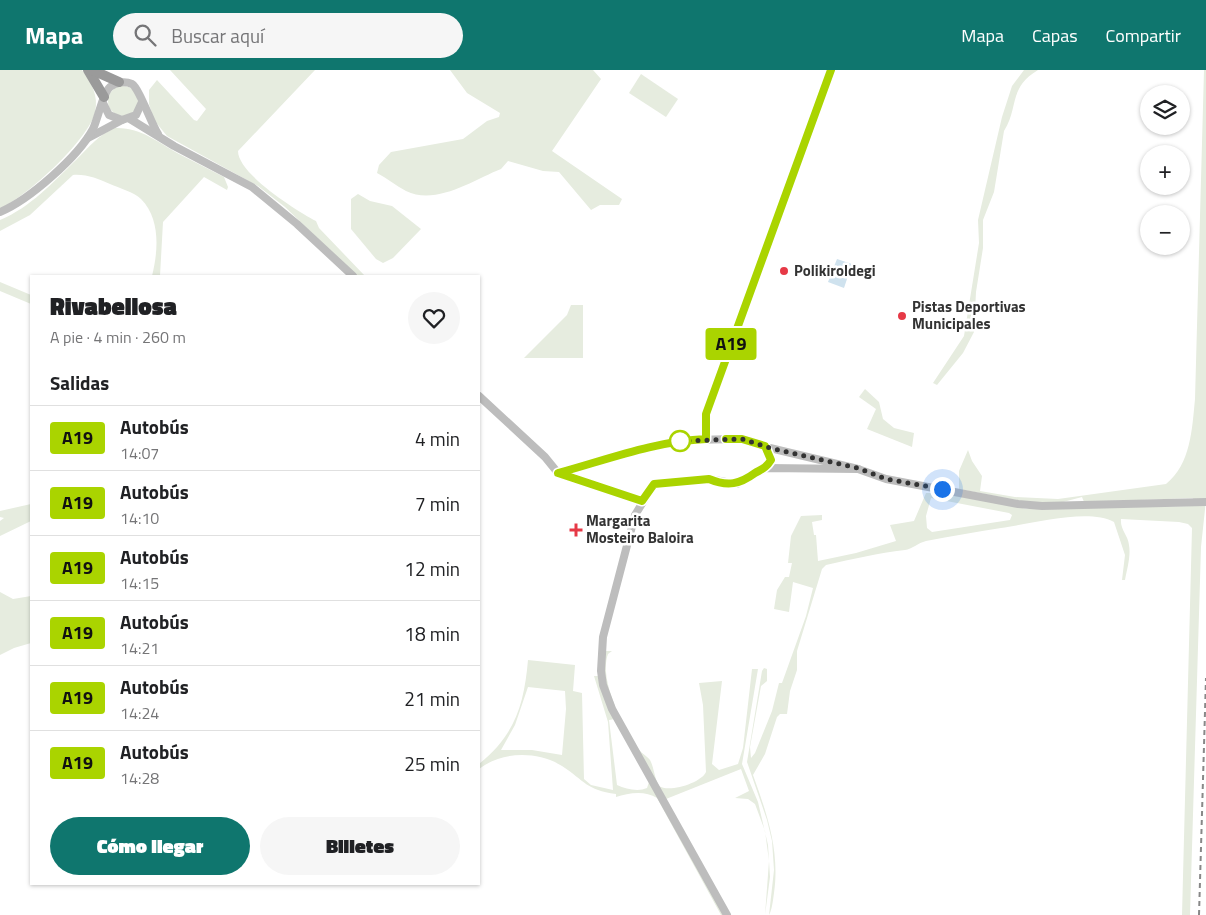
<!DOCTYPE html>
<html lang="es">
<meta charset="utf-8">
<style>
:root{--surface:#fff;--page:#f6f6f6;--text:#202124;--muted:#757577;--line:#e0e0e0;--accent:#0f766e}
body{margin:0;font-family:"Titillium Web",sans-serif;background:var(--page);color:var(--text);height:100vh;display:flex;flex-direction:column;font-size:19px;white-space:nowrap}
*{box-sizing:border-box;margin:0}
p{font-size:16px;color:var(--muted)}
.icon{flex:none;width:28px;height:28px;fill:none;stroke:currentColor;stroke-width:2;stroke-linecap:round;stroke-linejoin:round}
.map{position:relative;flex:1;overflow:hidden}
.drawer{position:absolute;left:30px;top:205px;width:450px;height:610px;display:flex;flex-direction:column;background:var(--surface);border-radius:0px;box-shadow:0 1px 4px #0004}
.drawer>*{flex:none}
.badge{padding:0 10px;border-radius:4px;font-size:18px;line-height:32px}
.fabs{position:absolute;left:1140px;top:15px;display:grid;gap:10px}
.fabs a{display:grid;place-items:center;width:50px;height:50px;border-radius:50%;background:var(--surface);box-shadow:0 1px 4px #0004;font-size:25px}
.you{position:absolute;width:25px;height:25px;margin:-12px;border:4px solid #fff;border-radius:50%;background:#1a73e8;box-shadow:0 0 0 8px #1a73e833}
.map>.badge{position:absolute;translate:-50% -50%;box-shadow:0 0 0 2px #fff}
h2{padding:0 20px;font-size:19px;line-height:45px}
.round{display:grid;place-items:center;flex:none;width:52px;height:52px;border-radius:26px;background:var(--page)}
.head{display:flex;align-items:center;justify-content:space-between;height:85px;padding:0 20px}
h1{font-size:24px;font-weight:800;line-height:38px}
.button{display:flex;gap:10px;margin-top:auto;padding:10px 20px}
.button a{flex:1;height:58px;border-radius:30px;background:var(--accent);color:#fff;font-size:20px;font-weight:800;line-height:58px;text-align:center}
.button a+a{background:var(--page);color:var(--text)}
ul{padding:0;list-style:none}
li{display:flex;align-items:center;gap:15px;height:65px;padding:0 20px;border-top:1px solid var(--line)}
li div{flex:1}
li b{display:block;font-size:19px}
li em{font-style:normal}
li .badge{min-width:55px;font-weight:700;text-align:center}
header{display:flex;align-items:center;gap:30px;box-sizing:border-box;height:70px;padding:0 25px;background:var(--accent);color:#fff}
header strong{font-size:24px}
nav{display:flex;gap:28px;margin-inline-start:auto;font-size:18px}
.search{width:350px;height:45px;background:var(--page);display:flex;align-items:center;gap:12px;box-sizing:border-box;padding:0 18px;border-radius:28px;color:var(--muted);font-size:19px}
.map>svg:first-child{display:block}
.green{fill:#e6ecdf;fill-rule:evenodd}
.water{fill:#cfe2ee}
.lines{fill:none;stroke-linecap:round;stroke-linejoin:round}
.secondary{stroke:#bdbdbd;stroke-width:8}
.highway{stroke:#9a9a9a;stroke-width:10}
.rail{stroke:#888;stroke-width:2;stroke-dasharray:5 4;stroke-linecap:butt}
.line-casing{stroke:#fff;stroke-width:11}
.line{stroke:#aad400;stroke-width:8}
.walk{stroke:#333;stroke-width:5;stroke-dasharray:0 9}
.poi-dot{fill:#e63946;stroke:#fff;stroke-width:2}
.stop-dot{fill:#fff;stroke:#aad400;stroke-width:2.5}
.labels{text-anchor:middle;stroke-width:5;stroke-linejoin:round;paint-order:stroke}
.poi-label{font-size:15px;font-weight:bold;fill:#333;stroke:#fff;text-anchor:start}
</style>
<header>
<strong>Mapa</strong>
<div class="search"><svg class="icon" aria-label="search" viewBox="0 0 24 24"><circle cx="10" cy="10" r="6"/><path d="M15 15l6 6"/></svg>Buscar aquí</div>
<nav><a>Mapa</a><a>Capas</a><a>Compartir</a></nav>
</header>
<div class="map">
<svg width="1206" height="845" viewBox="0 0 1206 845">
<rect width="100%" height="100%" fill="#fff"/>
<!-- green -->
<g class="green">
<path d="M0 0H82C91 12 99 26 95 42 90 68 25 129 0 138Z"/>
<path d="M170 0H315L238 81C238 104 297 141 316 151L319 158 365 206H357L285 137 258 116 167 66 154 50 149 34V20L157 10 194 50 197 51 206 39Z"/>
<path d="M450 0H593L601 9 552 81 622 129 619 135H600L591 140 559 102 543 101 508 91 501 99C473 110 436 136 406 121 396 116 387 108 377 103L379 95 391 82 463 69 487 51 499 47 500 43 467 23Z"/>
<path d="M1024 0H1038C1008 18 1019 37 1004 61L994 122 983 150V178L976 222 974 262 963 283 937 315 933 313 964 266 979 173 978 150 1002 47 1012 16Z"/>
<path d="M1204 0H1206V430L1201 477 1190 845H1182L1192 458 1188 454 1179 452 1121 449C1120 460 1128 465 1129 475 1131 486 1127 499 1125 510H1122L1125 485 1114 452C1088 438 1031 454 1001 458 976 462 951 466 926 471 918 473 912 479 905 480 878 483 853 489 826 495L822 499 797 581V600L790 621 787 644H780L777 647 765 684 753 705C767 744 780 781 774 823 773 830 772 840 769 845L774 800 772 771 767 750 747 692 762 601 764 598 767 599V611L761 616 750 677 751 688 755 683 772 641 779 613H782L806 546 813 518 793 512 789 542 774 539 777 520 785 507H789L792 493H788L791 466 801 446 822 445V450L812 452 814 465H816L818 491 856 483 896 471 890 455 914 451 926 423H948L1027 439 1193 436V428L1084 432 1082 427 1063 432H1025L959 419V401L968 380 972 391 982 406 980 421 1015 427 1058 429 1166 414C1191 394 1192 359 1195 329ZM931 428 1009 443 1012 445 1010 450 932 462 927 458 926 446Z"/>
<path d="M641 4 678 29 666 47 629 23Z"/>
<circle cx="123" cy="31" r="15"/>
<path d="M115 58C141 57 157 72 179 84 194 92 209 99 224 107L228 117 227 120 204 107 163 152 160 206H152C158 182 161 149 141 129 134 122 119 118 110 114 98 109 87 104 73 105L30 145 0 161V150C31 137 52 113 76 90 88 78 98 65 115 58Z"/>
<path d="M358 124 370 131 392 136 421 159 393 188 383 193 376 189 351 159V129Z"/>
<path d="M0 212 31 225V234L0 221Z"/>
<path d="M571 235H583V288H524L567 245Z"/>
<path d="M865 319 879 332 883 349 894 358 914 363 912 377 867 359 876 339 859 327Z"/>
<path d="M31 434V451L0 466V451L4 448 0 447V441Z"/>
<path d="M0 522 13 529 31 526V573L14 578 0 585Z"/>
<path d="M605 581H612L608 584C598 611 625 661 641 682 644 685 648 687 650 690 654 697 654 707 659 716 669 723 701 713 706 702L703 635 699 613 722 611 712 694 719 700 738 694 743 678 752 599H758L742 694 758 732 768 775 770 807 765 845 769 791 765 761 755 734 748 729 735 728 749 721 741 699 666 729 612 634 604 606Z"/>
<path d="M528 590 575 595 573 621 582 623 584 709 591 715 613 720 608 652 594 606H599L615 649 609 650 617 715C626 719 638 722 647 718L649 712 724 845H721L657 728C645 720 628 723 616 727V724C586 720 585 711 562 696 538 681 502 681 479 699V694C515 665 524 635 528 590ZM528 617 565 621 566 639 562 685 532 680H501L515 655Z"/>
</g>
<!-- water -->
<path class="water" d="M837 189 852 194 844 218 828 212Z"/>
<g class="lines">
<!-- secondary -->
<g class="secondary">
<path d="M103 33 109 45 122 50 136 45 142 32"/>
<path d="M130 49 174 76 252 117 297 154 353 206"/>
<path d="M88 68 122 50"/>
<path d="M0 142C29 130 78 87 93 59 98 48 103 23 110 17 116 12 125 11 132 14 139 18 151 53 158 64"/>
<path d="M479 326 545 387 558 403"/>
<path d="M706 369V344L831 0"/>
<path d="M558 403 632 382 686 370 741 369 770 378 858 399 886 409 1018 434 1042 436 1206 432"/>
<path d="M558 403 642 431"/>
<path d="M727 845 612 639 603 615 601 601 603 567 635 445 654 414 709 409 737 414 766 398 858 399"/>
</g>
<!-- highway -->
<g class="highway">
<path d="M88 0 104 27"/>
<path d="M92 0 119 12"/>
</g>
<!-- rail -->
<path class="rail" d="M1199 845 1206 608"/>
</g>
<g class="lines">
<!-- line casing -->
<g class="line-casing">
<path id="line" d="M726 369H742L765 376 771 390C766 398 762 399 755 403 740 414 728 417 709 409L654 414 642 431 558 403C606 390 655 371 706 369V344L831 0"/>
</g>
<!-- line -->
<use href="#line" class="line"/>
<!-- walk -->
<path class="walk" d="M680 371 742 369 770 378 858 398 886 409 942 419"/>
</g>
<!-- markers -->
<g class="poi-dot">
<circle cx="784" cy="201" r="5"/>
<circle cx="902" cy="246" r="5"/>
<path d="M573.5 452.5h5v5h5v5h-5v5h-5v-5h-5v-5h5z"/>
</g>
<circle class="stop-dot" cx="680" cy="371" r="10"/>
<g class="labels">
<!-- poi labels -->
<g class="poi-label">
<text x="794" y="206">Polikiroldegi</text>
<text x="912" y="242">Pistas Deportivas<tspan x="912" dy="17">Municipales</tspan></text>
<text x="586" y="456">Margarita<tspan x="586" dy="17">Mosteiro Baloira</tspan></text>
</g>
</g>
</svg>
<div class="fabs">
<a><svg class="icon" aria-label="layers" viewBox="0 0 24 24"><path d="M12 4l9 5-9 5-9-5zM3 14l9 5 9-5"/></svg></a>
<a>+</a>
<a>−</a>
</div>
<div class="you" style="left:942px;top:419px"></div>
<b class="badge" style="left:731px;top:274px;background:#aad400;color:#111">A19</b>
<section class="drawer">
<div class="head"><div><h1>Rivabellosa</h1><p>A pie · 4 min · 260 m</p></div><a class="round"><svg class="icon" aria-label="heart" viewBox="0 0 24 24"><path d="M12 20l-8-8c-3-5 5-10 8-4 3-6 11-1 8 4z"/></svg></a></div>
<h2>Salidas</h2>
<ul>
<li><span class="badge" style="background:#aad400;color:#111">A19</span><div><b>Autobús</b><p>14:07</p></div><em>4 min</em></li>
<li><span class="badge" style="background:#aad400;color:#111">A19</span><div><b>Autobús</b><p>14:10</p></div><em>7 min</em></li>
<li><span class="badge" style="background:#aad400;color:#111">A19</span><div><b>Autobús</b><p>14:15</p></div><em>12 min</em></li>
<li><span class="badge" style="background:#aad400;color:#111">A19</span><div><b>Autobús</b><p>14:21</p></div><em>18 min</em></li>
<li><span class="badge" style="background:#aad400;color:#111">A19</span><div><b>Autobús</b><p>14:24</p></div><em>21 min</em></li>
<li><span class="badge" style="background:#aad400;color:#111">A19</span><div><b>Autobús</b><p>14:28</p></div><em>25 min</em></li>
</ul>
<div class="button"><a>Cómo llegar</a><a>Billetes</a></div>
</section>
</div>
